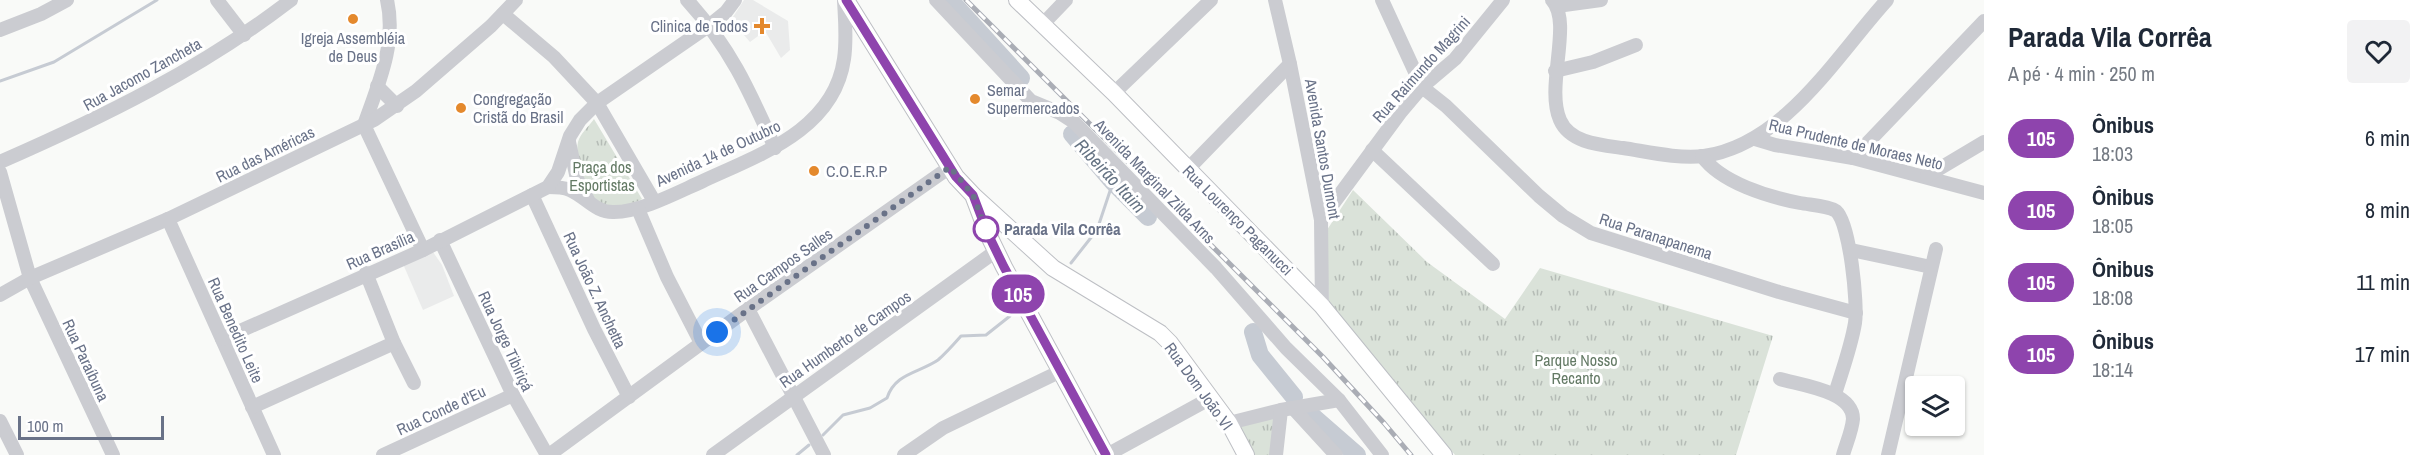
<!DOCTYPE html>
<html lang="pt">
<meta charset="utf-8">
<style>
:root{--surface:#fff;--page:#f2f2f3;--text:#1f2937;--muted:#747a83}
body{margin:0;font-family:"Archivo Narrow",sans-serif;background:var(--page);color:var(--text);height:100vh;display:flex;flex-direction:column;font-size:22px;white-space:nowrap}
*{box-sizing:border-box;margin:0}
p{font-size:20px;color:var(--muted)}
.icon{flex:none;width:33px;height:33px;fill:none;stroke:currentColor;stroke-width:2;stroke-linecap:round;stroke-linejoin:round}
.map{position:relative;flex:1;overflow:hidden}
.panel{display:flex;flex-direction:column;background:var(--surface);width:450px}
.panel>*{flex:none}
.badge{padding:0 12px;border-radius:20px;font-size:21px;line-height:39px}
.controls{position:absolute;left:1905px;top:376px;display:grid;gap:12px}
.controls a{display:grid;place-items:center;width:60px;height:60px;border-radius:6px;background:var(--surface);box-shadow:0 2px 4px #0004;font-size:30px}
.scale{position:absolute;left:18px;bottom:15px;width:146px;box-sizing:border-box;padding-left:6px;border:3px solid #697288;border-top:0;font-size:16px;line-height:21px;white-space:nowrap;color:#697288;-webkit-text-stroke:4px #fff;paint-order:stroke}
.you{position:absolute;width:30px;height:30px;margin:-15px;border:4px solid #fff;border-radius:50%;background:#1a73e8;box-shadow:0 0 0 9px #1a73e833}
.map>.badge{position:absolute;translate:-50% -50%;box-shadow:0 0 0 3px #fff}
.round{display:grid;place-items:center;flex:none;width:63px;height:63px;border-radius:6px;background:var(--page)}
.overview{display:flex;align-items:center;justify-content:space-between;height:102px;padding:0 24px}
h1{font-size:28px;font-weight:800;line-height:45px}
ul{padding:0;list-style:none}
li{display:flex;align-items:center;gap:18px;height:72px;padding:0 24px}
li div{flex:1}
li b{display:block;font-size:22px}
li em{font-style:normal}
li .badge{min-width:66px;font-weight:700;text-align:center}
main{display:flex;flex:1;min-height:0}
.map>svg:first-child{display:block}
.built{fill:#eaebeb}
.grass{fill:url(#grass-tufts)}
.lines{fill:none;stroke-linecap:round;stroke-linejoin:round}
.stream{stroke:#c6cbd3;stroke-width:3}
.river{stroke:#c6cbd3;stroke-width:18}
.major-casing{stroke:#bdbfc4;stroke-width:18}
.minor{stroke:#cbccd1;stroke-width:14}
.major{stroke:#fff;stroke-width:16}
.rail-casing{stroke:#aaadb5;stroke-width:5}
.rail{stroke:#fff;stroke-width:3;stroke-dasharray:9;stroke-linecap:butt}
.line-casing{stroke:#fff;stroke-width:14}
.line{stroke:#8e44ad;stroke-width:9}
.walk{stroke:#697288;stroke-width:6;stroke-dasharray:0 10.8}
.poi-dot{fill:#e4892d;stroke:#fff;stroke-width:2}
.stop-dot{fill:#fff;stroke:#8e44ad;stroke-width:3}
.labels{text-anchor:middle;stroke-width:6;stroke-linejoin:round;paint-order:stroke}
.poi-label{font-size:16px;fill:#697288;stroke:#fff;text-anchor:start}
.street-label{font-size:16px;fill:#697288;stroke:#fff}
.park-label{font-size:16px;fill:#647a65;stroke:#fff}
.stop-label{font-size:16px;font-weight:bold;fill:#697288;stroke:#fff;text-anchor:start}
.water-label{font-size:18px;font-style:italic;fill:#657383;stroke:#fff}
</style>
<main>
<div class="map">
<svg width="1984" height="455" viewBox="0 0 1984 455">
<defs>
<pattern id="grass-tufts" width="24" height="20" patternUnits="userSpaceOnUse" patternTransform="scale(1.5)"><rect width="24" height="20" fill="#dae2d9"/><path d="M3 7l-1-3M5 7V3M7 7l1-3M15 17l-1-3M17 17v-4M19 17l1-3" fill="none" stroke="#b5bcb6"/></pattern>
</defs>
<rect width="100%" height="100%" fill="#f9faf8"/>
<!-- built -->
<g class="built">
<path d="M744 0H753L788 21 790 50 781 58 765 31 750 42 731 20Z"/>
<path d="M433 252 442 265 454 296 423 310 403 264Z"/>
</g>
<!-- grass -->
<g class="grass">
<path d="M594 119 642 199C626 209 594 211 585 189 582 182 582 173 580 165 579 158 576 150 578 142 580 134 589 126 594 119Z"/>
<path d="M1353 190 1427 262 1505 319 1540 268 1773 336 1736 455H1455L1329 301 1325 233Z"/>
<path d="M1274 413 1271 455H1249L1233 425Z"/>
</g>
<g class="lines">
<!-- stream -->
<g class="stream">
<path d="M0 81 54 62 157 0"/>
<path d="M1071 263 1097 230 1113 182"/>
<path d="M823 435 843 415 870 408 887 398C895 373 919 373 938 360 946 353 954 344 961 336L986 335 1010 316"/>
<path d="M797 455 809 445"/>
</g>
<!-- river -->
<g class="river">
<path d="M950 0 1021 78"/>
<path d="M1072 134 1113 182 1148 217"/>
<path d="M1253 332 1260 355 1294 397"/>
<path d="M1310 414 1357 455"/>
</g>
<!-- major casing -->
<g class="major-casing">
<g id="major">
<path d="M846 0 956 177 973 195 987 232 1004 267 1106 455"/>
<path d="M1017 0 1114 93 1322 306 1444 455"/>
<path d="M975 197 1053 268 1160 333 1170 343 1229 423 1246 455"/>
</g>
</g>
<!-- minor -->
<g class="minor">
<path d="M217 0 244 35"/>
<path d="M387 0C397 43 378 85 364 125L423 250"/>
<path d="M687 0C730 47 749 90 775 148"/>
<path d="M936 0 1031 101 1060 113 1074 122 1216 268 1286 348 1339 400 1382 455"/>
<path d="M1275 0 1290 64 1321 220 1322 306"/>
<path d="M1382 0 1422 87 1446 106 1539 196 1563 216 1591 233 1779 292 1856 313"/>
<path d="M1552 0C1573 23 1545 86 1560 120 1570 143 1600 145 1623 148 1649 152 1678 159 1704 156 1785 144 1836 56 1887 0"/>
<path d="M1557 6 1601 0"/>
<path d="M503 14 554 57 597 103 654 201"/>
<path d="M1042 25 1066 0"/>
<path d="M0 30 41 14 67 0"/>
<path d="M1555 71 1593 62 1636 45"/>
<path d="M377 86 397 106"/>
<path d="M1114 93 1211 0"/>
<path d="M1755 139 1775 145 1853 158 1984 193"/>
<path d="M569 142 577 179 588 200"/>
<path d="M1372 150 1493 264"/>
<path d="M1702 156C1721 183 1769 197 1800 203 1810 205 1827 205 1836 211 1850 223 1858 305 1855 323 1851 347 1842 371 1835 394"/>
<path d="M1853 158 1984 21"/>
<path d="M0 162C103 117 201 69 291 0"/>
<path d="M1188 169 1290 64"/>
<path d="M0 172 30 278 113 455"/>
<path d="M1927 176 1984 142"/>
<path d="M548 187C555 187 563 187 570 190 586 197 596 213 614 212 641 212 678 192 703 181 759 155 834 130 844 59 847 39 845 20 844 0"/>
<path d="M532 195 594 329 629 397"/>
<path d="M638 209 667 277 701 343"/>
<path d="M168 219 274 455"/>
<path d="M1321 220 1400 113 1422 87 1455 59 1503 0"/>
<path d="M440 240 513 395 547 455"/>
<path d="M1851 250 1931 267"/>
<path d="M366 273 394 343 414 383"/>
<path d="M0 295 30 278 168 219 374 120 416 91 491 26 516 0"/>
<path d="M748 309 824 455"/>
<path d="M222 339 423 250 548 187 558 172 570 136 580 120 597 103 710 25 726 12 735 0"/>
<path d="M1780 379C1800 385 1853 391 1853 419 1852 431 1846 444 1843 455"/>
<path d="M252 407 394 343"/>
<path d="M1293 408 1336 455"/>
<path d="M0 421 17 455"/>
<path d="M1229 423 1281 410 1339 400"/>
<path d="M383 455 513 395"/>
<path d="M549 455 748 309 950 167"/>
<path d="M713 455 996 251"/>
<path d="M904 455 943 428 1059 372"/>
<path d="M1107 455 1209 399"/>
<path d="M1276 455 1281 410"/>
<path d="M1888 455 1936 249"/>
</g>
<!-- major -->
<use href="#major" class="major"/>
<!-- rail casing -->
<g class="rail-casing">
<path id="rail" d="M966 0 1323 357 1384 423 1411 455"/>
</g>
<!-- rail -->
<use href="#rail" class="rail"/>
</g>
<g class="lines">
<!-- line casing -->
<g class="line-casing">
<path id="line" d="M846 0 956 177 973 195 987 232 1004 267 1106 455"/>
</g>
<!-- line -->
<use href="#line" class="line"/>
<!-- walk -->
<path class="walk" d="M717 332 950 167 973 195 987 232 986 229"/>
</g>
<!-- markers -->
<g class="poi-dot">
<circle cx="353" cy="19" r="6"/>
<path d="M759 17h6v6h6v6h-6v6h-6v-6h-6v-6h6z"/>
<circle cx="975" cy="99" r="6"/>
<circle cx="461" cy="108" r="6"/>
<circle cx="814" cy="171" r="6"/>
</g>
<circle class="stop-dot" cx="986" cy="229" r="12"/>
<g class="labels">
<!-- poi labels -->
<g class="poi-label">
<text x="748" y="32" text-anchor="end">Clinica de Todos</text>
<text x="353" y="44" text-anchor="middle">Igreja Assembléia<tspan x="353" dy="18">de Deus</tspan></text>
<text x="987" y="96">Semar<tspan x="987" dy="18">Supermercados</tspan></text>
<text x="473" y="105">Congregação<tspan x="473" dy="18">Cristã do Brasil</tspan></text>
<text x="826" y="177">C.O.E.R.P</text>
</g>
<!-- street labels -->
<g class="street-label">
<text transform="translate(1421 69) rotate(-48)" y="6">Rua Raimundo Magrini</text>
<text transform="translate(142 74) rotate(-29)" y="6">Rua Jacomo Zancheta</text>
<text transform="translate(1856 144) rotate(13)" y="6">Rua Prudente de Moraes Neto</text>
<text transform="translate(1323 149) rotate(80)" y="6">Avenida Santos Dumont</text>
<text transform="translate(718 153) rotate(-25)" y="6">Avenida 14 de Outubro</text>
<text transform="translate(265 154) rotate(-26)" y="6">Rua das Américas</text>
<text transform="translate(1155 181) rotate(46)" y="6">Avenida Marginal Zilda Arns</text>
<text transform="translate(1238 220) rotate(45)" y="6">Rua Lourenço Paganucci</text>
<text transform="translate(1656 236) rotate(18)" y="6">Rua Paranapanema</text>
<text transform="translate(380 250) rotate(-24)" y="6">Rua Brasília</text>
<text transform="translate(783 265) rotate(-35)" y="6">Rua Campos Salles</text>
<text transform="translate(595 290) rotate(65)" y="6">Rua João Z. Anchetta</text>
<text transform="translate(236 330) rotate(66)" y="6">Rua Benedito Leite</text>
<text transform="translate(845 339) rotate(-35)" y="6">Rua Humberto de Campos</text>
<text transform="translate(506 341) rotate(65)" y="6">Rua Jorge Tibiriçá</text>
<text transform="translate(86 360) rotate(65)" y="6">Rua Paraíbuna</text>
<text transform="translate(1199 386) rotate(54)" y="6">Rua Dom João VI</text>
<text transform="translate(441 410) rotate(-25)" y="6">Rua Conde d'Eu</text>
</g>
<!-- park labels -->
<g class="park-label">
<text x="602" y="173">Praça dos<tspan x="602" dy="18">Esportistas</tspan></text>
<text x="1576" y="366">Parque Nosso<tspan x="1576" dy="18">Recanto</tspan></text>
</g>
<!-- stop labels -->
<g class="stop-label">
<text x="1004" y="235">Parada Vila Corrêa</text>
</g>
<!-- water labels -->
<g class="water-label">
<text transform="translate(1110 176) rotate(47)" y="6">Ribeirão Itaim</text>
</g>
</g>
</svg>
<div class="controls">
<a><svg class="icon" aria-label="layers" viewBox="0 0 24 24"><path d="M12 4l9 5-9 5-9-5zM3 14l9 5 9-5"/></svg></a>
</div>
<div class="scale">100 m</div>
<div class="you" style="left:717px;top:332px"></div>
<b class="badge" style="left:1018px;top:294px;background:#8e44ad;color:#fff">105</b>
</div>
<section class="panel">
<div class="overview"><div><h1>Parada Vila Corrêa</h1><p>A pé · 4 min · 250 m</p></div><a class="round"><svg class="icon" aria-label="heart" viewBox="0 0 24 24"><path d="M12 20l-8-8c-3-5 5-10 8-4 3-6 11-1 8 4z"/></svg></a></div>
<ul>
<li><span class="badge" style="background:#8e44ad;color:#fff">105</span><div><b>Ônibus</b><p>18:03</p></div><em>6 min</em></li>
<li><span class="badge" style="background:#8e44ad;color:#fff">105</span><div><b>Ônibus</b><p>18:05</p></div><em>8 min</em></li>
<li><span class="badge" style="background:#8e44ad;color:#fff">105</span><div><b>Ônibus</b><p>18:08</p></div><em>11 min</em></li>
<li><span class="badge" style="background:#8e44ad;color:#fff">105</span><div><b>Ônibus</b><p>18:14</p></div><em>17 min</em></li>
</ul>
</section>
</main>
